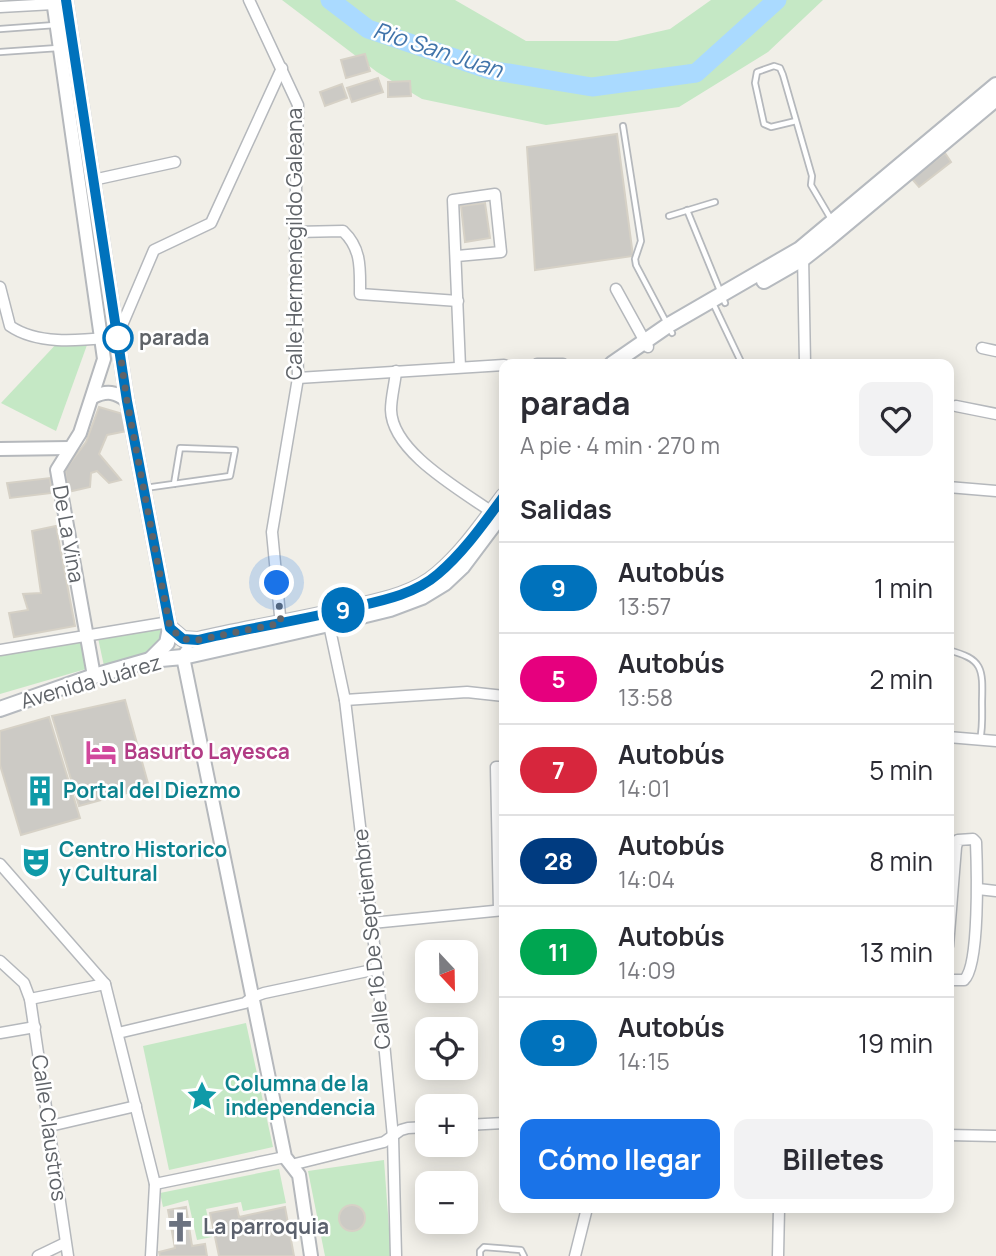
<!DOCTYPE html>
<html lang="es">
<meta charset="utf-8">
<style>
:root{--surface:#fff;--page:#f2f2f3;--text:#2b2b33;--muted:#7c7c81;--line:#e1e1e2;--accent:#1a73e8}
body{margin:0;font-family:Manrope,sans-serif;background:var(--page);color:var(--text);height:100vh;display:flex;flex-direction:column;font-size:26px;white-space:nowrap}
*{box-sizing:border-box;margin:0}
p{font-size:23px;color:var(--muted)}
.icon{flex:none;width:38px;height:38px;fill:none;stroke:currentColor;stroke-width:2;stroke-linecap:round;stroke-linejoin:round}
.map{position:relative;flex:1;overflow:hidden}
.side{position:absolute;left:499px;top:359px;width:455px;height:854px;display:flex;flex-direction:column;background:var(--surface);border-radius:14px;box-shadow:0 4px 18px #0003}
.side>*{flex:none}
.badge{padding:0 14px;border-radius:23px;font-size:24px;line-height:46px}
.needle{width:46px;rotate:158deg}
.buttons{position:absolute;left:415px;top:940px;display:grid;gap:14px}
.buttons a{display:grid;place-items:center;width:63px;height:63px;border-radius:14px;background:var(--surface);box-shadow:0 4px 18px #0003;font-size:35px}
.you{position:absolute;width:35px;height:35px;margin:-18px;border:5px solid #fff;border-radius:50%;background:#1a73e8;box-shadow:0 0 0 10px #1a73e833}
.map>.badge{position:absolute;translate:-50% -50%;box-shadow:0 0 0 4px #fff}
h2{padding:0 21px;font-size:26px;line-height:63px}
.round{display:grid;place-items:center;flex:none;width:74px;height:74px;border-radius:14px;background:var(--page)}
.headline{display:flex;align-items:center;justify-content:space-between;height:119px;padding:0 21px}
h1{font-size:33px;font-weight:700;line-height:52px}
.action{display:flex;gap:14px;margin-top:auto;padding:14px 21px}
.action a{flex:1;height:80px;border-radius:14px;background:var(--accent);color:#fff;font-size:28px;font-weight:700;line-height:80px;text-align:center}
.action a+a{background:var(--page);color:var(--text)}
ul{padding:0;list-style:none}
li{display:flex;align-items:center;gap:21px;height:91px;padding:0 21px;border-top:2px solid var(--line)}
li div{flex:1}
li b{display:block;font-size:26px}
li em{font-style:normal}
li .badge{min-width:77px;font-weight:700;text-align:center}
.map>svg:first-child{display:block}
.green{fill:#c5e8c5}
.lines{fill:none;stroke-linecap:round;stroke-linejoin:round}
.river{stroke:#aadaff;stroke-width:19}
.building{fill:#cccac5;stroke:#d6d1c6;stroke-width:2}
.service-casing{stroke:#b5b8bc;stroke-width:8}
.minor-casing{stroke:#b5b8bc;stroke-width:13}
.tertiary-casing{stroke:#b5b8bc;stroke-width:16}
.secondary-casing{stroke:#b6babf;stroke-width:18}
.service{stroke:#fff;stroke-width:4.5}
.minor{stroke:#fff;stroke-width:10}
.tertiary{stroke:#fff;stroke-width:12}
.secondary{stroke:#fff;stroke-width:14}
.line-casing{stroke:#fff;stroke-width:16}
.line{stroke:#0072bc;stroke-width:10}
.walk{stroke:#5f6368;stroke-width:7;stroke-dasharray:0 12.6}
.stop-dot{fill:#fff;stroke:#0072bc;stroke-width:3.5}
.labels{text-anchor:middle;stroke-width:5;stroke-linejoin:round;paint-order:stroke}
.street-label{font-size:21px;fill:#5f6368;stroke:#fff}
.stop-label{font-size:21px;font-weight:bold;fill:#5f6368;stroke:#fff;text-anchor:start}
.hotel-label{font-size:21px;font-weight:bold;fill:#b23c85;stroke:#fff;text-anchor:start}
.culture-label{font-size:21px;font-weight:bold;fill:#0d838f;stroke:#fff;text-anchor:start}
.worship-label{font-size:21px;font-weight:bold;fill:#5b616d;stroke:#fff;text-anchor:start}
.water-label{font-size:23px;font-style:italic;fill:#4174aa;stroke:#fff}
</style>
<div class="map">
<svg width="996" height="1256" viewBox="0 0 996 1256">
<rect width="100%" height="100%" fill="#f1efe8"/>
<!-- green -->
<g class="green">
<path d="M282 0H455L526 41H617L670 29 711 0H823L768 52 679 107 546 125 422 99 377 72Z"/>
<path d="M60 340 87 345 56 431 1 403Z"/>
<path d="M161 626 163 641 151 654 104 666 98 638Z"/>
<path d="M80 639 86 669 0 694V654Z"/>
<path d="M246 1023 273 1147 169 1170 143 1046Z"/>
<path d="M384 1160 391 1256H325L308 1171Z"/>
<path d="M279 1169 286 1203 243 1211 241 1202 206 1209 212 1237 197 1240 188 1200 163 1207 160 1193Z"/>
</g>
<g class="lines">
<!-- river -->
<path class="river" d="M330 0 368 29 490 70 592 87 696 73 777 0"/>
</g>
<!-- building -->
<g class="building">
<path d="M365 54 370 71 346 78 341 60Z"/>
<path d="M378 78 383 92 352 102 347 88Z"/>
<path d="M410 81 411 96 388 97V82Z"/>
<path d="M342 84 347 98 325 106 320 92Z"/>
<path d="M617 134 633 256 535 270 527 147Z"/>
<path d="M945 153 951 162 919 187 912 179Z"/>
<path d="M485 203 490 238 465 242 461 206Z"/>
<path d="M99 407 123 414 127 431 107 435 99 454 121 480 109 483 97 471 91 473 90 487 68 492 65 470 86 442Z"/>
<path d="M50 478 52 493 10 498 7 483Z"/>
<path d="M56 526 75 626 14 637 9 613 28 610 23 594 41 593 32 531Z"/>
<path d="M125 700 149 787 79 806 52 716Z"/>
<path d="M49 717 80 818 21 835 0 765V731Z"/>
<circle cx="352" cy="1218" r="13"/>
<path d="M186 1207 192 1246 205 1244 207 1256H160L159 1252 175 1248 168 1210Z"/>
<path d="M285 1207 294 1256H219L210 1213 237 1208 239 1217Z"/>
</g>
<g class="lines">
<!-- service casing -->
<g class="service-casing">
<g id="service">
<path d="M0 29 55 25"/>
<path d="M0 52 58 48"/>
<path d="M796 121 771 127 764 124 755 83 757 72 774 66 780 68 783 75 812 176 811 185 831 219"/>
<path d="M623 126 641 241 635 259 636 265 672 333"/>
<path d="M687 210 725 303"/>
<path d="M669 216 715 202"/>
<path d="M712 301 742 364"/>
<path d="M145 488 230 476 235 450 180 448 174 484"/>
<path d="M948 650C983 659 983 668 982 702 982 715 983 727 980 740"/>
<path d="M480 1256V1251L484 1247 521 1250 524 1256"/>
</g>
</g>
<!-- minor casing -->
<g class="minor-casing">
<g id="minor">
<path d="M249 0 298 105 295 232 298 378 272 532 281 626"/>
<path d="M0 7 54 4"/>
<path d="M93 180 175 162"/>
<path d="M295 232 343 231C362 249 360 269 360 294L458 301"/>
<path d="M803 255 805 364"/>
<path d="M457 256 501 252 495 194 453 200 460 367"/>
<path d="M0 287 10 326C39 346 83 340 117 337L154 250 211 223 282 68"/>
<path d="M616 289 648 347"/>
<path d="M982 348 996 351"/>
<path d="M537 364H563"/>
<path d="M396 371C395 384 391 397 391 410 392 453 463 491 496 515"/>
<path d="M298 378 504 365"/>
<path d="M956 406 996 414"/>
<path d="M948 487 996 491"/>
<path d="M328 620 345 700 377 969 393 1137 396 1256"/>
<path d="M0 650 169 622"/>
<path d="M345 700 467 692 504 696"/>
<path d="M948 737 996 741"/>
<path d="M0 864 105 984 155 1184 151 1256"/>
<path d="M978 889 996 891"/>
<path d="M499 910 496 767H504"/>
<path d="M372 923 504 910"/>
<path d="M948 946 956 847 958 840 973 839 976 842C977 866 980 966 964 980H948"/>
<path d="M0 961 24 983 30 999 68 1256"/>
<path d="M30 999 105 984"/>
<path d="M0 1033 35 1027"/>
<path d="M118 1033 245 1003 253 997 264 993 377 969"/>
<path d="M466 1125 504 1123"/>
<path d="M50 1126 136 1106"/>
<path d="M948 1135 996 1136"/>
<path d="M291 1165 384 1142 401 1130 408 1128 427 1127"/>
<path d="M155 1184 285 1157"/>
<path d="M38 1256 65 1243"/>
<path d="M575 1256 587 1208"/>
<path d="M778 1256 779 1208"/>
</g>
</g>
<!-- tertiary casing -->
<g class="tertiary-casing">
<g id="tertiary">
<path d="M53 0 104 359 80 433 57 470 94 676"/>
<path d="M66 0 127 401 170 628"/>
<path d="M93 397C107 390 116 392 127 401"/>
<path d="M0 449 70 448"/>
<path d="M187 651 183 657 285 1157 299 1175 311 1256"/>
</g>
</g>
<!-- secondary casing -->
<g class="secondary-casing">
<g id="secondary">
<path d="M764 281 804 258 827 240 996 99"/>
<path d="M612 364 667 326 800 249 996 85"/>
<path d="M150 660 167 643 170 628 183 639 198 640C248 628 299 621 350 608 380 601 414 595 438 574 464 552 484 522 504 496"/>
<path d="M0 709 94 676 150 660 183 657 329 624 390 609 422 597 445 583 462 567 504 511"/>
</g>
</g>
<!-- service -->
<use href="#service" class="service"/>
<!-- minor -->
<use href="#minor" class="minor"/>
<!-- tertiary -->
<use href="#tertiary" class="tertiary"/>
<!-- secondary -->
<use href="#secondary" class="secondary"/>
</g>
<g class="lines">
<!-- line casing -->
<g class="line-casing">
<path id="line" d="M66 0 127 401 170 628 183 639 198 640C248 628 299 621 350 608 380 601 414 595 438 574 464 552 484 523 504 496"/>
</g>
<!-- line -->
<use href="#line" class="line"/>
<!-- walk -->
<path class="walk" d="M118 338 127 401 170 628 183 639 198 640 281 623 277 583"/>
</g>
<!-- icons -->
<defs>
<g id="hotel-bare" transform="scale(2.415)"><path d="M-6-4.5h1.5V1H6V5H4.5V3h-9V5H-6ZM-4 0a1.8 1.8 0 1 1 3.6 0ZM.5 0V-2.5h3Q6-2.5 6 0Z" fill="#d1479c" stroke="#fff" stroke-width="2.5" paint-order="stroke"/></g>
<g id="building-bare" transform="scale(2.415)"><path d="M-4-6H4V6H1V3H-1V6H-4ZM-2.5-4.3h1.7v1.8h-1.7ZM.8-4.3h1.7v1.8H.8ZM-2.5-1h1.7V.8h-1.7ZM.8-1h1.7V.8H.8Z" fill="#0f9aa8" stroke="#fff" stroke-width="2.5" paint-order="stroke"/></g>
<g id="theatre-bare" transform="scale(2.415)"><path d="M-5-5.5Q0-4 5-5.5V0Q5 5 0 6Q-5 5-5 0ZM-3.3-2.5H-1v1.5H-3.3ZM1-2.5H3.3v1.5H1ZM-2.8 1Q0 5.5 2.8 1Z" fill="#0f9aa8" stroke="#fff" stroke-width="2.5" paint-order="stroke"/></g>
<g id="sight-bare" transform="scale(2.415)"><path d="M0-6L1.8-2.2L6-1.7L2.9 1.2L3.7 5.4L0 3.3L-3.7 5.4L-2.9 1.2L-6-1.7L-1.8-2.2Z" fill="#0f9aa8" stroke="#fff" stroke-width="2.5" paint-order="stroke"/></g>
<g id="church-bare" transform="scale(2.415)"><path d="M-1.2-6h2.4v3.5h3.3v2.4h-3.3V6h-2.4V-.1h-3.3v-2.4h3.3Z" fill="#6b7280" stroke="#fff" stroke-width="2.5" paint-order="stroke"/></g>
</defs>
<g fill-rule="evenodd">
<use href="#hotel-bare" x="101" y="752"/>
<use href="#building-bare" x="40" y="791"/>
<use href="#theatre-bare" x="36" y="862"/>
<use href="#sight-bare" x="202" y="1096"/>
<use href="#church-bare" x="180" y="1227"/>
</g>
<!-- markers -->
<circle class="stop-dot" cx="118" cy="338" r="14"/>
<g class="labels">
<!-- street labels -->
<g class="street-label">
<text transform="translate(295 244) rotate(-90)" y="7">Calle Hermenegildo Galeana</text>
<text transform="translate(68 534) rotate(80)" y="7">De La Vina</text>
<text transform="translate(91 682) rotate(-16)" y="7">Avenida Juárez</text>
<text transform="translate(372 939) rotate(-96)" y="7">Calle 16 De Septiembre</text>
<text transform="translate(49 1128) rotate(82)" y="7">Calle Claustros</text>
</g>
<!-- stop labels -->
<g class="stop-label">
<text x="139" y="345">parada</text>
</g>
<!-- hotel labels -->
<g class="hotel-label">
<text x="124" y="759">Basurto Layesca</text>
</g>
<!-- culture labels -->
<g class="culture-label">
<text x="63" y="798">Portal del Diezmo</text>
<text x="59" y="857">Centro Historico<tspan x="59" dy="24">y Cultural</tspan></text>
<text x="225" y="1091">Columna de la<tspan x="225" dy="24">independencia</tspan></text>
</g>
<!-- worship labels -->
<g class="worship-label">
<text x="203" y="1234">La parroquia</text>
</g>
<!-- water labels -->
<g class="water-label">
<text transform="translate(438 50) rotate(18)" y="8">Rio San Juan</text>
</g>
</g>
</svg>
<div class="buttons">
<a><svg class="needle" viewBox="-14 -14 28 28"><path d="M0-13l5 13h-10z" fill="#e53935"/><path d="M0 13l5-13h-10z" fill="#7c7c81"/></svg></a>
<a><svg class="icon" aria-label="locate" viewBox="0 0 24 24"><circle cx="12" cy="12" r="6"/><path d="M12 2v4M12 18v4M2 12h4M18 12h4"/></svg></a>
<a>+</a>
<a>−</a>
</div>
<div class="you" style="left:277px;top:583px"></div>
<b class="badge" style="left:343px;top:610px;background:#0072bc;color:#fff">9</b>
<section class="side">
<div class="headline"><div><h1>parada</h1><p>A pie · 4 min · 270 m</p></div><a class="round"><svg class="icon" aria-label="heart" viewBox="0 0 24 24"><path d="M12 20l-8-8c-3-5 5-10 8-4 3-6 11-1 8 4z"/></svg></a></div>
<h2>Salidas</h2>
<ul>
<li><span class="badge" style="background:#0072bc;color:#fff">9</span><div><b>Autobús</b><p>13:57</p></div><em>1 min</em></li>
<li><span class="badge" style="background:#e6007e;color:#fff">5</span><div><b>Autobús</b><p>13:58</p></div><em>2 min</em></li>
<li><span class="badge" style="background:#d7263d;color:#fff">7</span><div><b>Autobús</b><p>14:01</p></div><em>5 min</em></li>
<li><span class="badge" style="background:#003b80;color:#fff">28</span><div><b>Autobús</b><p>14:04</p></div><em>8 min</em></li>
<li><span class="badge" style="background:#00a651;color:#fff">11</span><div><b>Autobús</b><p>14:09</p></div><em>13 min</em></li>
<li><span class="badge" style="background:#0072bc;color:#fff">9</span><div><b>Autobús</b><p>14:15</p></div><em>19 min</em></li>
</ul>
<div class="action"><a>Cómo llegar</a><a>Billetes</a></div>
</section>
</div>
